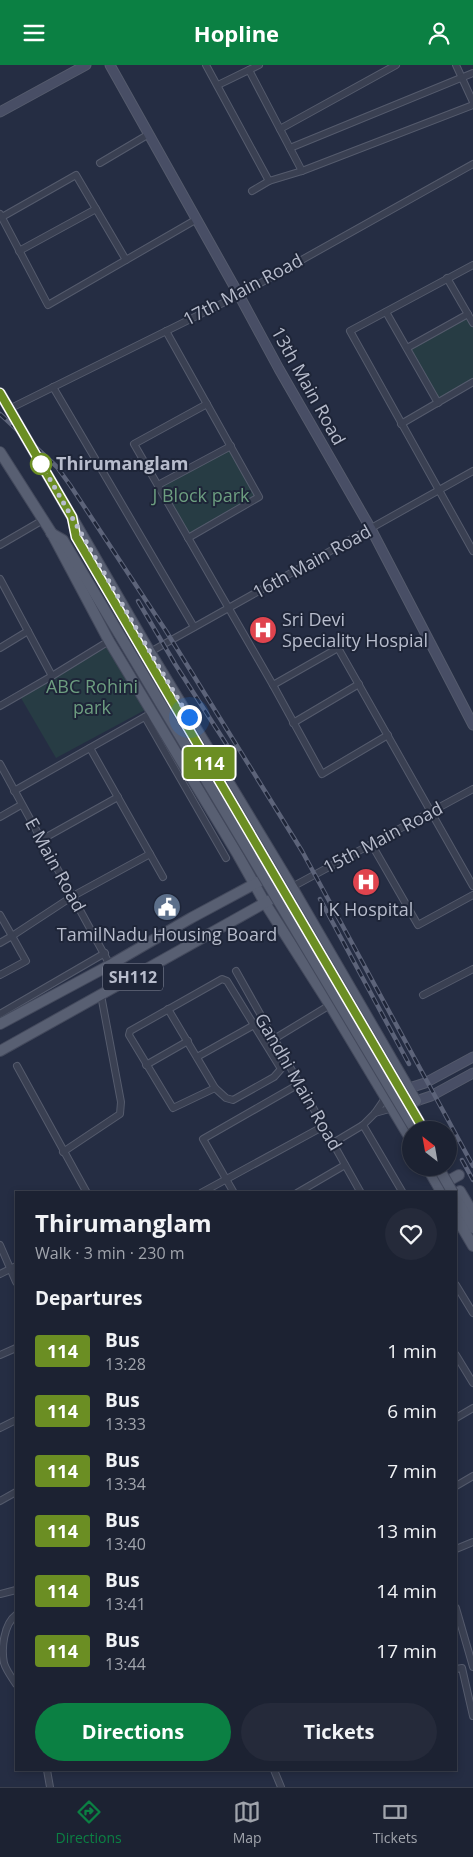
<!DOCTYPE html>
<meta charset="utf-8">
<style>
:root{--surface:#1c2232;--page:#252a3a;--text:#f1f3f6;--muted:#a0a4ac;--line:#3a3f4d;--accent:#0b8043}
body{margin:0;font-family:"Open Sans",sans-serif;background:var(--page);color:var(--text);height:100vh;display:flex;flex-direction:column;font-size:19px;white-space:nowrap}
*{box-sizing:border-box;margin:0}
p{font-size:16px;color:var(--muted)}
.icon{flex:none;width:28px;height:28px;fill:none;stroke:currentColor;stroke-width:2;stroke-linecap:round;stroke-linejoin:round}
.map{position:relative;flex:1;overflow:hidden}
.details{position:absolute;left:15px;top:1126px;width:442px;height:580px;display:flex;flex-direction:column;background:var(--surface);border-radius:0px;box-shadow:0 2px 8px #0003,0 0 0 1px var(--line)}
.details>*{flex:none}
.badge{padding:0 10px;border-radius:4px;font-size:18px;line-height:32px}
.needle{width:32px;rotate:329deg}
.fabs{position:absolute;left:402px;top:1056px;display:grid;gap:10px}
.fabs a{display:grid;place-items:center;width:55px;height:55px;border-radius:50%;background:var(--surface);box-shadow:0 2px 8px #0003,0 0 0 1px var(--line);font-size:25px}
.you{position:absolute;width:25px;height:25px;margin:-12px;border:4px solid #fff;border-radius:50%;background:#1a73e8;box-shadow:0 0 0 8px #1a73e833}
.map>.badge{position:absolute;translate:-50% -50%;box-shadow:0 0 0 2px #fff}
h2{padding:0 20px;font-size:19px;line-height:45px}
.round{display:grid;place-items:center;flex:none;width:52px;height:52px;border-radius:26px;background:var(--page)}
.head{display:flex;align-items:center;justify-content:space-between;height:85px;padding:0 20px}
h1{font-size:24px;font-weight:700;line-height:38px}
.cta{display:flex;gap:10px;margin-top:auto;padding:10px 20px}
.cta a{flex:1;height:58px;border-radius:30px;background:var(--accent);color:#fff;font-size:20px;font-weight:700;line-height:58px;text-align:center}
.cta a+a{background:var(--page);color:var(--text)}
ul{padding:0;list-style:none}
li{display:flex;align-items:center;gap:15px;height:60px;padding:0 20px}
li div{flex:1}
li b{display:block;font-size:19px}
li em{font-style:normal}
li .badge{min-width:55px;font-weight:700;text-align:center}
header{display:flex;justify-content:space-between;align-items:center;height:65px;padding:0 20px;background:var(--accent);color:#fff;font-size:22px;font-weight:700}
.tabs{display:flex;justify-content:space-around;align-items:center;height:70px;border-top:1px solid var(--line);background:var(--surface);font-size:14px;color:var(--muted)}
.tabs a{display:grid;justify-items:center;gap:2px}
.tabs .on{color:var(--accent)}
.map>svg:first-child{display:block}
.green{fill:#273c44}
.lines{fill:none;stroke-linecap:round;stroke-linejoin:round}
.street-casing{stroke:#555b6d;stroke-width:8}
.secondary-casing{stroke:#555b6d;stroke-width:11}
.primary-casing{stroke:#43495c;stroke-width:12}
.street{stroke:#3a4052;stroke-width:6}
.secondary{stroke:#484e65;stroke-width:9}
.primary{stroke:#585f72;stroke-width:10}
.rail-casing{stroke:#5c6379;stroke-width:4.5}
.rail{stroke:#1e2538;stroke-width:2.5;stroke-dasharray:8;stroke-linecap:butt}
.primary-bridge-casing{stroke:#43495c;stroke-width:12;stroke-linecap:butt}
.primary-bridge{stroke:#585f72;stroke-width:10}
.line-casing{stroke:#fff;stroke-width:11}
.line{stroke:#6b8e23;stroke-width:8}
.walk{stroke:#b7bccc;stroke-width:5;stroke-dasharray:0 9}
.stop-dot{fill:#fff;stroke:#6b8e23;stroke-width:2.5}
.labels{text-anchor:middle;stroke-width:4;stroke-linejoin:round;paint-order:stroke}
.shield{fill:#1e2538;stroke:#898fa0;stroke-width:1}
.shield-label{font-size:16px;font-weight:bold;fill:#b7bccc}
.street-label{font-size:18px;fill:#b7bccc;stroke:#1e2538}
.stop-label{font-size:18px;font-weight:bold;fill:#b7bccc;stroke:#1e2538;text-anchor:start}
.park-label{font-size:18px;fill:#6d9e80;stroke:#1e2538}
.poi-label{font-size:18px;fill:#b7bccc;stroke:#1e2538}
</style>
<header><svg class="icon" aria-label="menu" viewBox="0 0 24 24"><path d="M4 6h16M4 12h16M4 18h16"/></svg>Hopline<svg class="icon" aria-label="person" viewBox="0 0 24 24"><circle cx="12" cy="8" r="4"/><path d="M4 21q1-7 8-7t8 7"/></svg></header>
<div class="map">
<svg width="473" height="1722" viewBox="0 0 473 1722">
<rect width="100%" height="100%" fill="#252d43"/>
<!-- green -->
<g class="green">
<path d="M468 249 473 258V317L438 338 407 283Z"/>
<path d="M231 381 259 432 188 473 158 420Z"/>
<path d="M107 582 145 645 56 693 21 633Z"/>
</g>
<g class="lines">
<!-- street casing -->
<g class="street-casing">
<g id="street">
<path d="M206 0 269 116 302 106 473 40"/>
<path d="M456 0 473 37"/>
<path d="M249 5 302 106"/>
<path d="M218 20 259 0"/>
<path d="M280 64 396 0"/>
<path d="M290 83 473 8"/>
<path d="M100 98 149 69"/>
<path d="M252 126 269 116"/>
<path d="M0 149 48 240 197 154"/>
<path d="M2 152 76 110 126 195"/>
<path d="M19 186 96 144"/>
<path d="M473 200 350 266 473 486"/>
<path d="M447 213 473 258"/>
<path d="M386 247 438 338"/>
<path d="M166 266 259 432 188 473"/>
<path d="M407 283 468 249"/>
<path d="M53 322 194 562"/>
<path d="M207 339 134 379 273 620 322 709 388 670"/>
<path d="M9 344 239 230 473 99"/>
<path d="M401 359 473 317"/>
<path d="M158 420 231 381"/>
<path d="M0 480 43 455"/>
<path d="M0 514 52 611"/>
<path d="M0 583 28 566"/>
<path d="M150 587 473 406"/>
<path d="M273 620 338 583 473 821"/>
<path d="M0 641 52 611 109 576"/>
<path d="M145 652 226 793"/>
<path d="M293 658 359 619"/>
<path d="M90 683 163 812"/>
<path d="M0 699 110 900"/>
<path d="M14 726 148 650"/>
<path d="M0 752 21 740"/>
<path d="M41 775 118 732"/>
<path d="M372 780 418 860 473 830"/>
<path d="M292 822 473 724"/>
<path d="M0 850 12 871 73 831 150 789"/>
<path d="M0 878 12 871 26 896 0 910"/>
<path d="M236 906 361 1128"/>
<path d="M222 914 227 916 281 1004 274 1012 233 1035 226 1033 215 1023 173 1043 129 970 130 966Z"/>
<path d="M423 930 473 904"/>
<path d="M168 944 215 1023"/>
<path d="M0 949 105 888"/>
<path d="M274 974 330 940"/>
<path d="M197 992 263 955"/>
<path d="M146 1000 188 976"/>
<path d="M17 1001 87 1128"/>
<path d="M375 1048 393 1043"/>
<path d="M363 1060 403 1128"/>
<path d="M333 1078 363 1060 375 1048 386 1032"/>
<path d="M63 1087 120 1049 121 1037 101 930"/>
<path d="M201 1128 324 1061"/>
<path d="M234 1128 203 1074 299 1019"/>
<path d="M297 1128 345 1100"/>
<path d="M0 1180 16 1217"/>
<path d="M0 1209 16 1201"/>
<path d="M456 1220 473 1248"/>
<path d="M0 1290 16 1283"/>
<path d="M456 1290 473 1318"/>
<path d="M456 1353 473 1343"/>
<path d="M0 1363 16 1355"/>
<path d="M456 1421 473 1411"/>
<path d="M0 1436 16 1427"/>
<path d="M456 1484 473 1477"/>
<path d="M0 1529 16 1525"/>
<path d="M456 1543 473 1602"/>
<path d="M16 1550C4 1559 1 1583 4 1598 6 1605 12 1613 16 1619"/>
<path d="M456 1604 462 1603 473 1651"/>
<path d="M47 1705 50 1722"/>
<path d="M274 1705 281 1722"/>
</g>
</g>
<!-- secondary casing -->
<g class="secondary-casing">
<g id="secondary">
<path d="M110 0 239 230 279 304 371 464 473 660"/>
<path d="M0 47 86 0"/>
<path d="M403 1025 425 1018 473 992"/>
<path d="M410 1038 431 1031 473 1008"/>
</g>
</g>
<!-- primary casing -->
<g class="primary-casing">
<g id="primary">
<path d="M0 328 150 587 292 822 416 1036"/>
<path d="M0 387 51 467 109 576 238 790 265 838 330 940 411 1075"/>
<path d="M51 468 63 475 162 641"/>
<path d="M0 959 110 900 191 853 260 816"/>
<path d="M0 986 270 835"/>
<path d="M427 1102 442 1128"/>
<path d="M439 1121 459 1110"/>
<path d="M460 1126 473 1148"/>
<path d="M456 1134 473 1163"/>
<path d="M456 1152 473 1181"/>
</g>
</g>
<!-- street -->
<use href="#street" class="street"/>
<!-- secondary -->
<use href="#secondary" class="secondary"/>
<!-- primary -->
<use href="#primary" class="primary"/>
<!-- rail casing -->
<g class="rail-casing">
<g id="rail">
<path d="M0 349 57 402 70 420 166 566 302 786 473 1101"/>
<path d="M138 536 175 599 234 691"/>
<path d="M320 834 409 999"/>
<path d="M462 1095 473 1115"/>
</g>
</g>
<!-- rail -->
<use href="#rail" class="rail"/>
<!-- primary-bridge casing -->
<g class="primary-bridge-casing">
<g id="primary-bridge">
<path d="M172 635 424 1065"/>
<path d="M162 641 415 1065"/>
<path d="M438 1102 453 1128"/>
</g>
</g>
<!-- primary-bridge -->
<use href="#primary-bridge" class="primary-bridge"/>
</g>
<g class="lines">
<!-- line casing -->
<g class="line-casing">
<path id="line" d="M0 328 72 452 76 472 424 1065"/>
</g>
<!-- line -->
<use href="#line" class="line"/>
<!-- walk -->
<path class="walk" d="M41 399 150 587 189 652"/>
</g>
<!-- icons -->
<defs>
<g id="hospital-disc" transform="scale(1.4375)"><circle r="9.5" fill="#e0444e" stroke="#1e2538"/><path d="M-5-5h3v3.5h4V-5h3V5h-3V1.5h-4V5h-3Z" fill="#fff"/></g>
<g id="civic-disc" transform="scale(1.4375)"><circle r="9.5" fill="#5c6f8a" stroke="#1e2538"/><path d="M-.6-6.5H3V-4.5H.6V-3L4-1V1h2V6H-6V1h2V-1L-.6-3ZM-1.2 2.5V6h2.4V2.5Z" fill="#fff"/></g>
</defs>
<g fill-rule="evenodd">
<use href="#hospital-disc" x="263" y="565"/>
<use href="#hospital-disc" x="366" y="817"/>
<use href="#civic-disc" x="167" y="842"/>
</g>
<!-- markers -->
<circle class="stop-dot" cx="41" cy="399" r="10"/>
<g class="labels">
<!-- shield labels -->
<rect class="shield" x="103" y="898.5" width="60" height="27" rx="4"/>
<g class="shield-label">
<text x="133" y="918">SH112</text>
</g>
<!-- street labels -->
<g class="street-label">
<text transform="translate(243 225) rotate(-28)" y="6">17th Main Road</text>
<text transform="translate(308 321) rotate(61)" y="6">13th Main Road</text>
<text transform="translate(312 497) rotate(-29)" y="6">16th Main Road</text>
<text transform="translate(383 773) rotate(-28)" y="6">15th Main Road</text>
<text transform="translate(55 800) rotate(61)" y="6">E Main Road</text>
<text transform="translate(298 1017) rotate(60)" y="6">Gandhi Main Road</text>
</g>
<!-- stop labels -->
<g class="stop-label">
<text x="56" y="405">Thirumanglam</text>
</g>
<!-- park labels -->
<g class="park-label">
<text x="201" y="437">J Block park</text>
<text x="92" y="628">ABC Rohini<tspan x="92" dy="21">park</tspan></text>
</g>
<!-- poi labels -->
<g class="poi-label">
<text x="282" y="561" text-anchor="start">Sri Devi<tspan x="282" dy="21">Speciality Hospial</tspan></text>
<text x="366" y="851">I K Hospital</text>
<text x="167" y="876">TamilNadu Housing Board</text>
</g>
</g>
</svg>
<div class="fabs">
<a><svg class="needle" viewBox="-14 -14 28 28"><path d="M0-13l5 13h-10z" fill="#e53935"/><path d="M0 13l5-13h-10z" fill="#a0a4ac"/></svg></a>
</div>
<div class="you" style="left:189px;top:652px"></div>
<b class="badge" style="left:209px;top:698px;background:#6b8e23;color:#fff">114</b>
<section class="details">
<div class="head"><div><h1>Thirumanglam</h1><p>Walk · 3 min · 230 m</p></div><a class="round"><svg class="icon" aria-label="heart" viewBox="0 0 24 24"><path d="M12 20l-8-8c-3-5 5-10 8-4 3-6 11-1 8 4z"/></svg></a></div>
<h2>Departures</h2>
<ul>
<li><span class="badge" style="background:#6b8e23;color:#fff">114</span><div><b>Bus</b><p>13:28</p></div><em>1 min</em></li>
<li><span class="badge" style="background:#6b8e23;color:#fff">114</span><div><b>Bus</b><p>13:33</p></div><em>6 min</em></li>
<li><span class="badge" style="background:#6b8e23;color:#fff">114</span><div><b>Bus</b><p>13:34</p></div><em>7 min</em></li>
<li><span class="badge" style="background:#6b8e23;color:#fff">114</span><div><b>Bus</b><p>13:40</p></div><em>13 min</em></li>
<li><span class="badge" style="background:#6b8e23;color:#fff">114</span><div><b>Bus</b><p>13:41</p></div><em>14 min</em></li>
<li><span class="badge" style="background:#6b8e23;color:#fff">114</span><div><b>Bus</b><p>13:44</p></div><em>17 min</em></li>
</ul>
<div class="cta"><a>Directions</a><a>Tickets</a></div>
</section>
</div>
<nav class="tabs">
<a class="on"><svg class="icon" aria-label="directions" viewBox="0 0 24 24"><path d="M12 3l9 9-9 9-9-9zM9 14v-3h6M13 9l2 2-2 2"/></svg>Directions</a>
<a><svg class="icon" aria-label="map" viewBox="0 0 24 24"><path d="M3 6l6-2 6 2 6-2v14l-6 2-6-2-6 2zM9 4v14M15 6v14"/></svg>Map</a>
<a><svg class="icon" aria-label="tickets" viewBox="0 0 24 24"><path d="M3 7h18v10H3zM15 7v10"/></svg>Tickets</a>
</nav>
